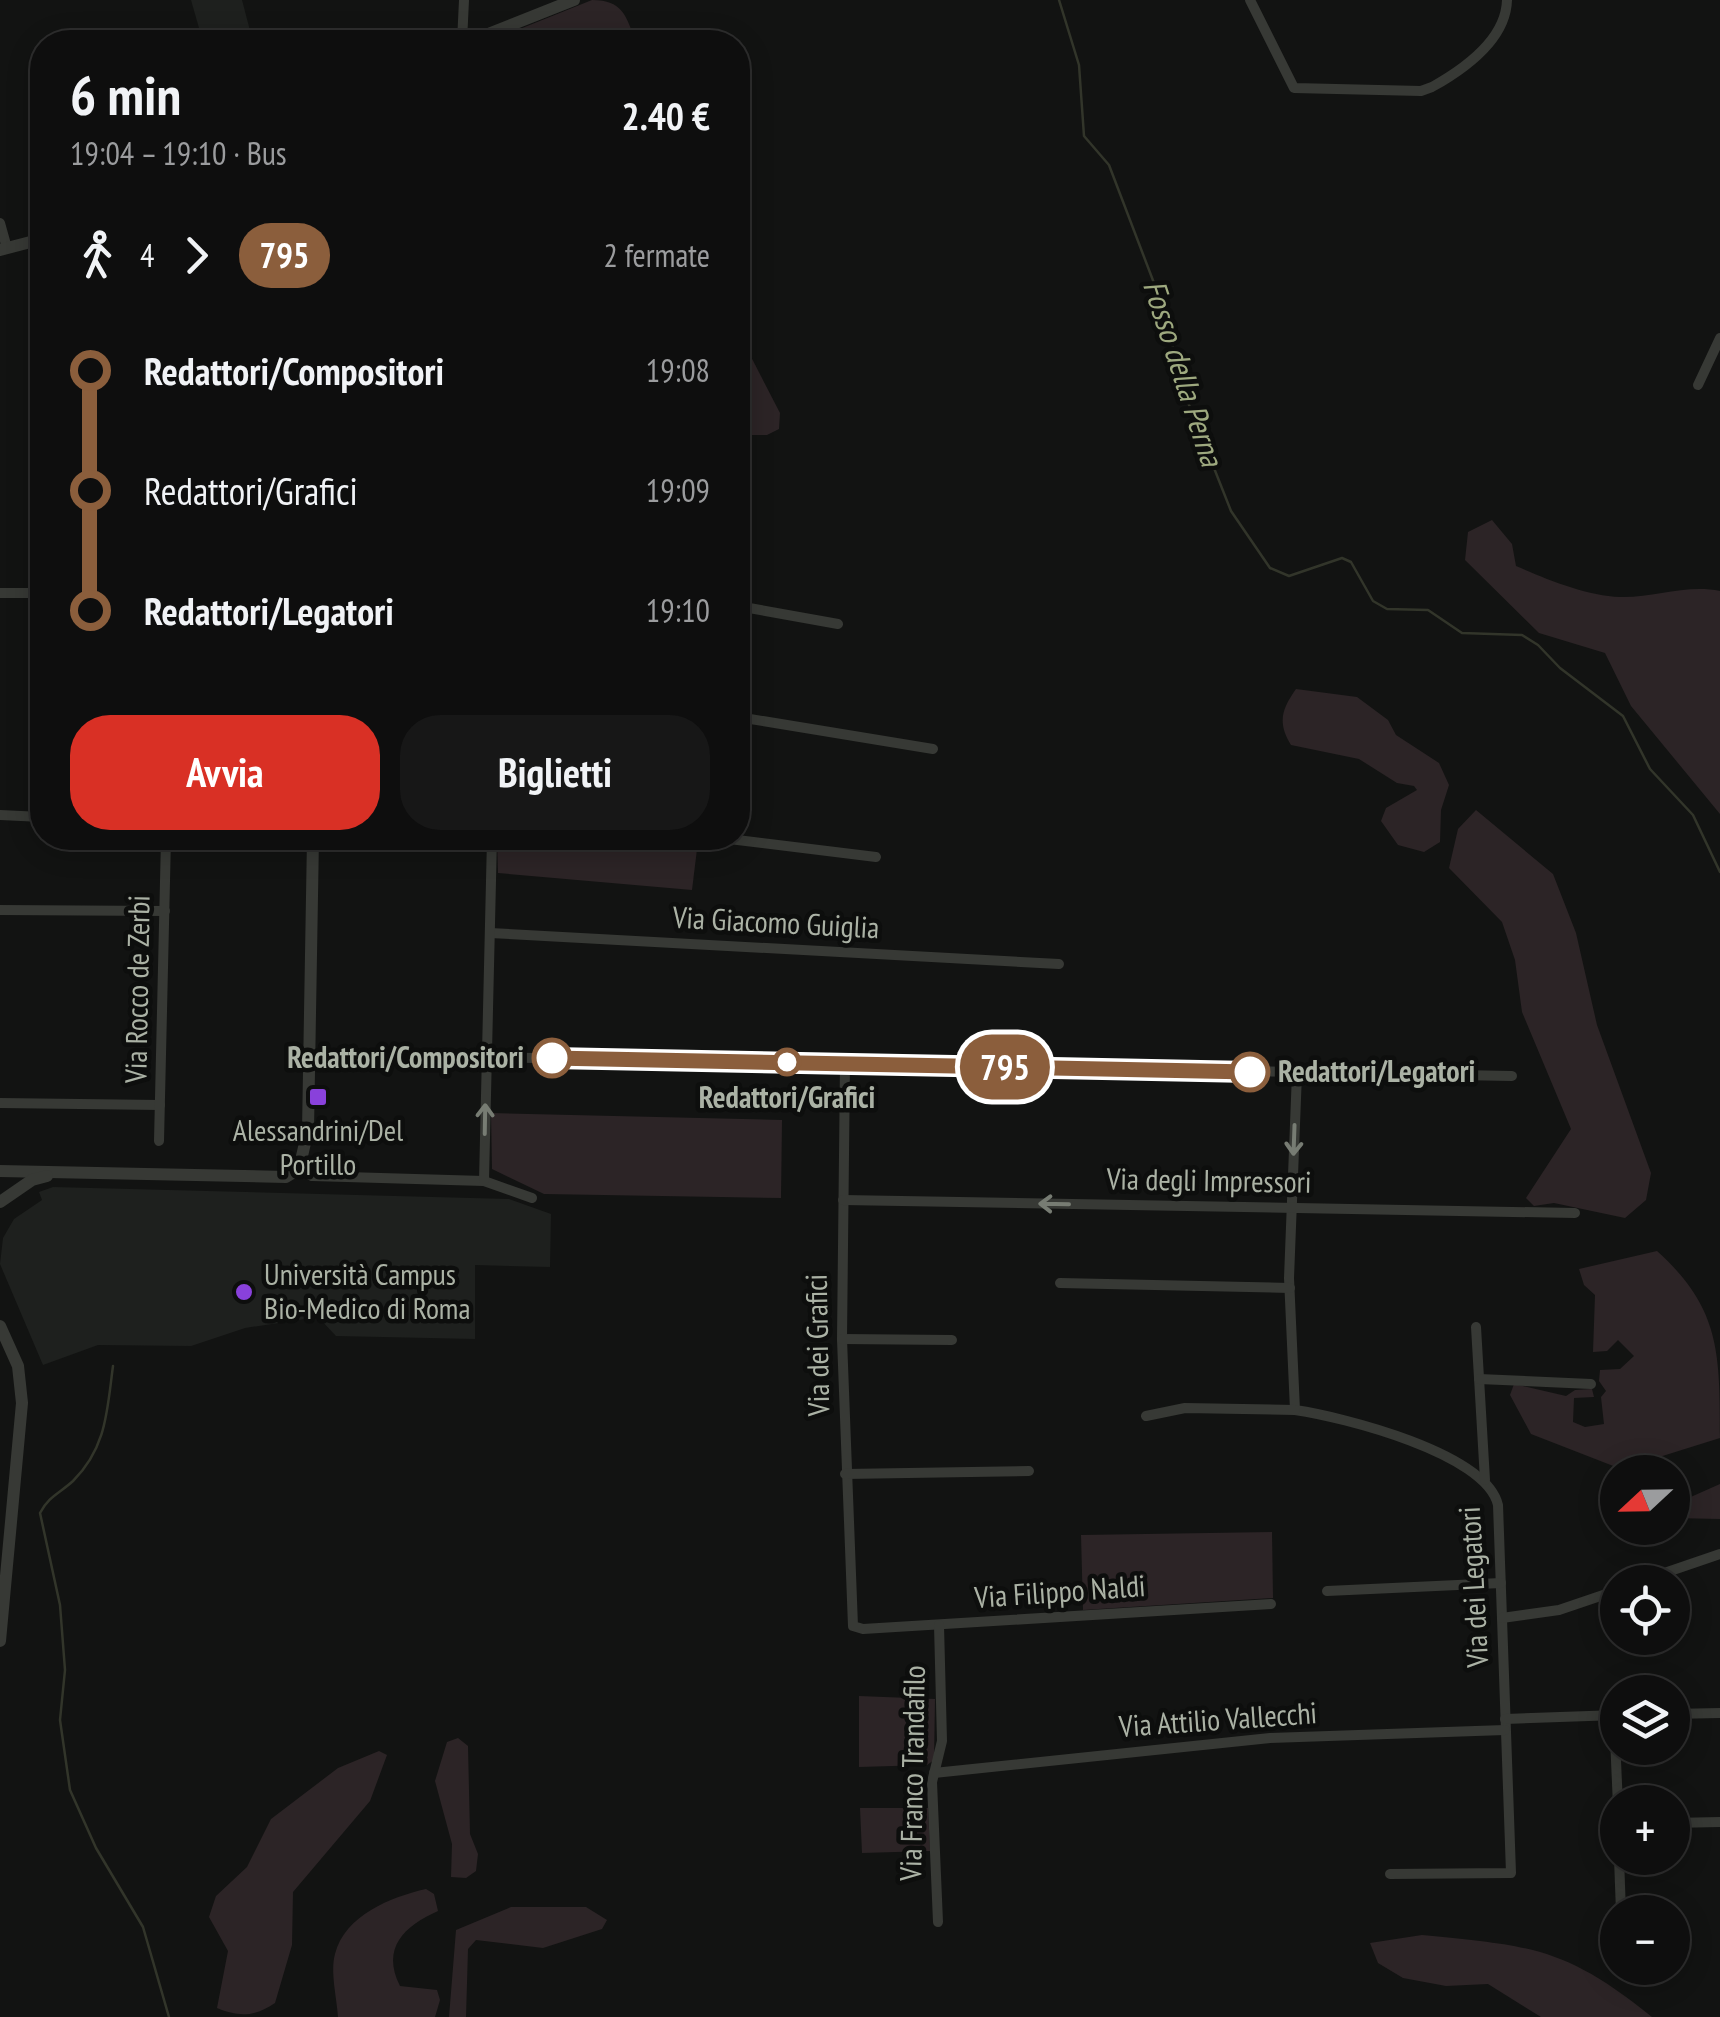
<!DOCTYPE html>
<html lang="it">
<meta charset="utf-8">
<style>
:root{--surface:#0e0e0e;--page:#171717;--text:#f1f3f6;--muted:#9b9c9e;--line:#2e2e2e;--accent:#d93025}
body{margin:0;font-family:"PT Sans Narrow",sans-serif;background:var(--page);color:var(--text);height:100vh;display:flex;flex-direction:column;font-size:38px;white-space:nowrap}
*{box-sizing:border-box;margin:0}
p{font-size:32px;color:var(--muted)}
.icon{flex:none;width:55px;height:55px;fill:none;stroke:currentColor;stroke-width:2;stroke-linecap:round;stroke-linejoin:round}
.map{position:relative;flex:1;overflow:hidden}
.drawer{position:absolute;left:30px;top:30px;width:720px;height:820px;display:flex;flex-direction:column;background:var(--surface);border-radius:40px;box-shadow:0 5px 25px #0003,0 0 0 2px var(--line)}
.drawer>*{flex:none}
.badge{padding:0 20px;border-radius:32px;font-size:35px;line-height:65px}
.needle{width:65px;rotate:248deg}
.controls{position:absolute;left:1600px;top:1455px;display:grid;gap:20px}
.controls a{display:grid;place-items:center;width:90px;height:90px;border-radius:50%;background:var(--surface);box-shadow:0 5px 25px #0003,0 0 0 2px var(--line);font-size:50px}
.map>.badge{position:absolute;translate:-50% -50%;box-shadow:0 0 0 5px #fff}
.legs{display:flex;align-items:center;gap:15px;height:110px;padding:0 40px;font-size:32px}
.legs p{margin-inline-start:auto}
.head{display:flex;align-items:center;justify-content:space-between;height:170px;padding:0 40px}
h1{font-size:55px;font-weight:700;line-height:75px}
.action{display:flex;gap:20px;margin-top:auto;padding:20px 40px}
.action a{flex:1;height:115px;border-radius:40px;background:var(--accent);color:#fff;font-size:40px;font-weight:700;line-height:115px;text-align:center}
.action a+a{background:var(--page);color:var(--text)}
ul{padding:0 40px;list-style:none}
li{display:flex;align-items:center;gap:35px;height:120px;font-size:38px}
li i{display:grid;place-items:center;width:15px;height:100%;margin:0 12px;background:currentColor}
li i::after{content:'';width:25px;height:25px;margin:-12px;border:8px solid;border-radius:50%;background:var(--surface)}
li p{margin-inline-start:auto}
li:first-child i{background:linear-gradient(#0000 50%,currentColor 0)}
li:last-child i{background:linear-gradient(currentColor 50%,#0000 0)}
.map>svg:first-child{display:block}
.built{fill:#1e201e}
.green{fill:#2c2426}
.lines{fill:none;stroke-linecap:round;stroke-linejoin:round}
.stream{stroke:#32352a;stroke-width:2.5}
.minor{stroke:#373935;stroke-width:10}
.tertiary{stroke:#373935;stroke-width:12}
.oneway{stroke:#777c73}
.line-1-casing{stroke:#fff;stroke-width:22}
.line-1{stroke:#8b5e3c;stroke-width:15}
.stop-1-dot{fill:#fff;stroke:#8b5e3c;stroke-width:5}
.poi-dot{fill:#8941db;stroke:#0d0e0d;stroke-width:4}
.labels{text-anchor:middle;stroke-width:9;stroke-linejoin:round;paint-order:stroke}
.street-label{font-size:30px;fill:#abb2a5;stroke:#0d0e0d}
.stop-label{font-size:30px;font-weight:bold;fill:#abb2a5;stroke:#0d0e0d;text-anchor:end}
.poi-label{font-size:30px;fill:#abb2a5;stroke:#0d0e0d}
.water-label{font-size:32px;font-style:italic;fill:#9ea97f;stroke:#0d0e0d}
</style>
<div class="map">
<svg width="1720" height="2017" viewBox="0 0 1720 2017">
<rect width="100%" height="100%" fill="#121312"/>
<!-- built -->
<g class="built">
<path d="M191 0H242L253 42H203Z"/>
<path d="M53 1187 509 1199 551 1214 550 1267 475 1265V1339L336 1336 318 1317 245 1328 191 1346 98 1345 43 1365 0 1264 3 1238 14 1219 42 1200 39 1192Z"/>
</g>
<!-- green -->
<g class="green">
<path d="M592 0C623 0 626 16 636 42H498L500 37Z"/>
<path d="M738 351H748L780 413 779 429 767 435H749L738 409Z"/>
<path d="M1492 520 1512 544 1516 566C1546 579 1587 596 1620 597 1654 598 1686 584 1720 591V814L1631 706 1605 653 1539 633 1465 560 1468 532Z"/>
<path d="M1296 689 1357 697 1388 720 1396 735 1439 763 1449 785 1441 810 1440 842 1424 852 1398 845 1381 821 1386 808 1417 790 1414 786 1397 783 1359 759 1291 745C1277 722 1282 709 1296 689Z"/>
<path d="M1476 810 1553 874 1576 933 1597 1025 1651 1173 1646 1200 1625 1218 1554 1203 1534 1206 1526 1198 1571 1129 1522 1012 1515 960 1502 922 1449 868 1458 829Z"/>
<path d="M497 838 698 841 692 890 498 873Z"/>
<path d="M491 1113 782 1120 781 1198 544 1194 492 1169Z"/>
<path d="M1657 1251C1720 1308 1720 1352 1720 1438L1621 1469 1531 1434 1510 1395 1514 1384 1566 1396 1575 1390 1592 1389 1594 1397 1574 1398 1573 1422 1585 1427 1604 1424 1601 1397 1606 1391 1599 1381 1600 1370 1620 1369 1634 1356 1618 1340 1607 1351 1593 1352 1595 1295 1584 1285 1579 1269Z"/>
<path d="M1720 1484V1519L1673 1518 1675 1504Z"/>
<path d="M1272 1532 1273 1598 1083 1610 1081 1535Z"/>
<path d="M859 1696 935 1699 934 1760 927 1765 859 1767Z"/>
<path d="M458 1738 468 1746 470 1834 478 1854 476 1871 466 1878 451 1877 452 1844 435 1781 447 1742Z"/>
<path d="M379 1751 387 1755 370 1801 293 1892 292 1945 275 2003C254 2017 239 2017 217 2008L228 1951 209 1917 216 1896 247 1867 271 1819 338 1768Z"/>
<path d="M860 1808H928L930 1851 862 1853Z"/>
<path d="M426 1889 434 1894 438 1911C404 1926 381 1948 400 1986L437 1990 440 2000 435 2017H338C337 1998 330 1972 335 1954 345 1915 391 1897 426 1889Z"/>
<path d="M511 1907H586L607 1920 602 1929 543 1948 476 1940 468 1949 466 2017H449L456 1930Z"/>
<path d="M1422 1935C1530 1946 1564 1946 1652 2017H1541L1488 1984 1446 1986 1403 1978 1378 1963 1370 1943Z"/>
</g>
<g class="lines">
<!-- stream -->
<g class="stream">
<path d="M1059 0 1079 65 1084 136 1109 165 1170 325 1176 372 1231 511 1270 568 1289 576 1342 558 1351 562 1373 601 1387 609 1428 610 1462 633 1522 635 1538 645 1560 668 1623 716 1650 769 1693 815 1720 872"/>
<path d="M113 1366C107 1410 107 1447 73 1481 60 1493 49 1496 40 1513L60 1605 65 1670 60 1720 70 1790 96 1848 143 1927 169 2017"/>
</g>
<!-- minor -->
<g class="minor">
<path d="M1250 0 1294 88 1421 91 1432 87C1466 68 1506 39 1507 0"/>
<path d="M462 42 464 0"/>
<path d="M0 223 7 248"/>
<path d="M1698 385 1720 338"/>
<path d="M0 593H42"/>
<path d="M738 606 838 624"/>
<path d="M738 717 933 749"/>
<path d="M0 815 42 817"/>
<path d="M721 838 876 857"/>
<path d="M0 910 165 911"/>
<path d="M490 933 1059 964"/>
<path d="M486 1057 1512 1076"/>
<path d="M845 1063 842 1339 853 1626 863 1629 1271 1604"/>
<path d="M1297 1073 1289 1278 1295 1410C1343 1417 1486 1453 1498 1505L1511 1873 1390 1874"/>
<path d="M0 1103 160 1105"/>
<path d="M159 1141 166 838"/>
<path d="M299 1169 312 1176 484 1181 532 1198"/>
<path d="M484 1181 492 838"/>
<path d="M843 1200 1575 1213"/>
<path d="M1060 1283 1290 1288"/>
<path d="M1476 1327 1485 1480"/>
<path d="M842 1339 952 1340"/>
<path d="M1479 1379 1591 1384"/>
<path d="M1146 1416 1185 1408 1295 1410"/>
<path d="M845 1474 1029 1471"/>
<path d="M1638 1582 1720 1554"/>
<path d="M1327 1591 1501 1583"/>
<path d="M1502 1618 1559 1610 1618 1590"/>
<path d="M1672 1714 1720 1713"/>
<path d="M1614 1715 1618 1806"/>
<path d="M1505 1719 1618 1715"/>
<path d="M934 1773 1270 1738 1505 1730"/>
<path d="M1672 1823 1720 1822"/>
<path d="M1619 1858 1621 1912"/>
<path d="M938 1922 932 1782 942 1741 939 1625"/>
</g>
<!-- tertiary -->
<g class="tertiary">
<path d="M468 42 574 0"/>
<path d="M0 250 42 239"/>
<path d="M0 1171 286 1177 299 1169 308 1130 313 838"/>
<path d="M0 1202 32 1180 47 1176"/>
<path d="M0 1326 18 1366 22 1403 0 1641"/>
</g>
</g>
<!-- one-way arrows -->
<defs><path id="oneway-shaft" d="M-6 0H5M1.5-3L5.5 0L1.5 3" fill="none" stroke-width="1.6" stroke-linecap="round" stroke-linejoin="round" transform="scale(2.5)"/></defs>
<g class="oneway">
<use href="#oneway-shaft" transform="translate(485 1119) rotate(-89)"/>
<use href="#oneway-shaft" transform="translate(1294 1140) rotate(92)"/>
<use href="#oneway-shaft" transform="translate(1054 1204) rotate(-179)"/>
</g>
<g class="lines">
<!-- line-1 casing -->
<g class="line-1-casing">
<path id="line-1" d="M552 1058 1250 1072"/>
</g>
<!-- line-1 -->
<use href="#line-1" class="line-1"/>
</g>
<!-- markers -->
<g class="stop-1-dot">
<circle cx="552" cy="1058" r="18"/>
<circle cx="787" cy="1062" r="12"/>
<circle cx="1250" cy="1072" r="18"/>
</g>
<g class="poi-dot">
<rect x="308" y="1087" width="20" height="20" rx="5"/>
<circle cx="244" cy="1292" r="10"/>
</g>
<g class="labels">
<!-- street labels -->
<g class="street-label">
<text transform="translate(776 923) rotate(3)" y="10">Via Giacomo Guiglia</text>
<text transform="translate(138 989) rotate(-89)" y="10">Via Rocco de Zerbi</text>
<text transform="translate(1209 1181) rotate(1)" y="10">Via degli Impressori</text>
<text transform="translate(818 1345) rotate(-91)" y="10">Via dei Grafici</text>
<text transform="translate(1474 1587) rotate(-93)" y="10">Via dei Legatori</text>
<text transform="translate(1060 1592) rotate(-4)" y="10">Via Filippo Naldi</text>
<text transform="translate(1218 1720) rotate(-4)" y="10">Via Attilio Vallecchi</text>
<text transform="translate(913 1773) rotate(-89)" y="10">Via Franco Trandafilo</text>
</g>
<!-- stop labels -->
<g class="stop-label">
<text x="524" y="1068">Redattori/Compositori</text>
<text x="1278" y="1082" text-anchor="start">Redattori/Legatori</text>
<text x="787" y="1108" text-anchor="middle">Redattori/Grafici</text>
</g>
<!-- poi labels -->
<g class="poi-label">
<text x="318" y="1141">Alessandrini/Del<tspan x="318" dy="34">Portillo</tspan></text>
<text x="264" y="1285" text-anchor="start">Università Campus<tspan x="264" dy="34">Bio-Medico di Roma</tspan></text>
</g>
<!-- water labels -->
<g class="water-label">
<text transform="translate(1183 373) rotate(72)" y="11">Fosso della Perna</text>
</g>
</g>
</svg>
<div class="controls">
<a><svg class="needle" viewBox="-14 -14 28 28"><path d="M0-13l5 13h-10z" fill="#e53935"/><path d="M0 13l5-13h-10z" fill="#9b9c9e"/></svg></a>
<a><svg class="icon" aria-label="locate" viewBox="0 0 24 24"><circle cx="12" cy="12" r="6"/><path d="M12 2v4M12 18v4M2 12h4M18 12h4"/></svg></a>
<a><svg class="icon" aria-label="layers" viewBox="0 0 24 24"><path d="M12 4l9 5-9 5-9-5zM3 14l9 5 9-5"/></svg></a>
<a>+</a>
<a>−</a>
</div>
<b class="badge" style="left:1005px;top:1067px;background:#8b5e3c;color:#fff">795</b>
<section class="drawer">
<div class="head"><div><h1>6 min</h1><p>19:04 – 19:10 · Bus</p></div><b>2.40 €</b></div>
<div class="legs"><svg class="icon" aria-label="walk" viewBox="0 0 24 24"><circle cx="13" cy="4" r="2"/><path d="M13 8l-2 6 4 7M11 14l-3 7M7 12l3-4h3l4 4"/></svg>4<svg class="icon" aria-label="forward" viewBox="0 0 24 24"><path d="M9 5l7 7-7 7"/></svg><b class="badge" style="background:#8b5e3c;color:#fff">795</b><p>2 fermate</p></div>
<ul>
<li><i style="color:#8b5e3c"></i><b>Redattori/Compositori</b><p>19:08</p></li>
<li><i style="color:#8b5e3c"></i><span>Redattori/Grafici</span><p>19:09</p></li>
<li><i style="color:#8b5e3c"></i><b>Redattori/Legatori</b><p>19:10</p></li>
</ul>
<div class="action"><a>Avvia</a><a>Biglietti</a></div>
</section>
</div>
